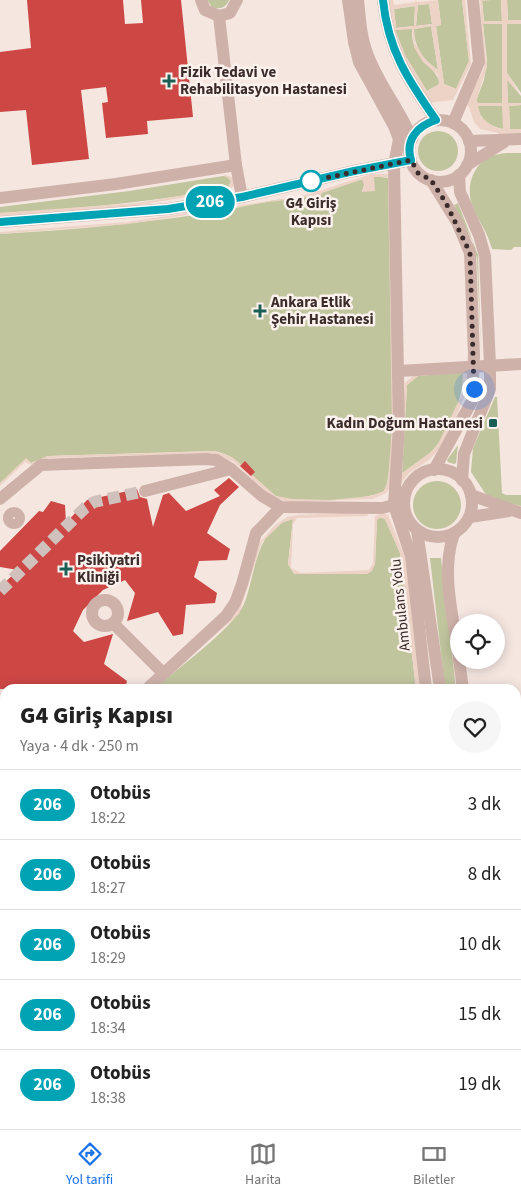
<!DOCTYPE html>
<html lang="tr">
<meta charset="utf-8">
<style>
:root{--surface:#fff;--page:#f6f6f6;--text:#222;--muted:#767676;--line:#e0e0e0;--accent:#1a73e8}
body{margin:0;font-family:"Source Sans 3",sans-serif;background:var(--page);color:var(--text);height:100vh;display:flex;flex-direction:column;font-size:19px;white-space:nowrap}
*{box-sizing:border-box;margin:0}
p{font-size:16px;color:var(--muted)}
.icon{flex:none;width:28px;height:28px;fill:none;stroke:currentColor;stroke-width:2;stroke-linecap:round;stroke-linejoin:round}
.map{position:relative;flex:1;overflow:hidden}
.details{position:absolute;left:0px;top:684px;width:521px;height:446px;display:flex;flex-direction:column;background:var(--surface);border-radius:15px 15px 0 0;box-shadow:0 2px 12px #0003}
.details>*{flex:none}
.badge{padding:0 10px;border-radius:16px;font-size:18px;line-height:32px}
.buttons{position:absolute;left:450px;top:614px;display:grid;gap:10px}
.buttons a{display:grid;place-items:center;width:55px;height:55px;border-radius:50%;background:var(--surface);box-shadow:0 2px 12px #0003;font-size:25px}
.you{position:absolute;width:25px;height:25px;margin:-12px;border:4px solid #fff;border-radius:50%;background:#1a73e8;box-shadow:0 0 0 8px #1a73e833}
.map>.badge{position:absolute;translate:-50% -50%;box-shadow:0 0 0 2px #fff}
.round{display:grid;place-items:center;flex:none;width:52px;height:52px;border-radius:26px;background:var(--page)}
.headline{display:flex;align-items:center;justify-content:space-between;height:85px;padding:0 20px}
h1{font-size:24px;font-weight:800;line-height:38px}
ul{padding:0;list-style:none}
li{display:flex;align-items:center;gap:15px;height:70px;padding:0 20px;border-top:1px solid var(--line)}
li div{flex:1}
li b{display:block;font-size:19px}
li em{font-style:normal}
li .badge{min-width:55px;font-weight:700;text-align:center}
.menu{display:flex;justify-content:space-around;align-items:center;height:70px;border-top:1px solid var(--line);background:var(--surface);font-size:14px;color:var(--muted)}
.menu a{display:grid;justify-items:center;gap:2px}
.menu .active{color:var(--accent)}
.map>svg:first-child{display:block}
.green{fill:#c1c59e}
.plaza{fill:#edd3c6;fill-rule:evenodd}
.building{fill:#cd4745}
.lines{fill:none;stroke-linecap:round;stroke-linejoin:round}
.minor-tunnel{stroke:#d0c1bc;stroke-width:12;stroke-dasharray:12 6;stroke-linecap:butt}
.minor{stroke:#ceb2aa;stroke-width:12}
.major{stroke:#7e5e5a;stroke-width:12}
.line-casing{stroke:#fff;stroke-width:11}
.line{stroke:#00a3b4;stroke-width:8}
.walk{stroke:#3b2b2a;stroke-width:5;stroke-dasharray:0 9}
.poi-dot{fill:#1c6055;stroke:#fbf1ed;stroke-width:2}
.stop-dot{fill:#fff;stroke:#00a3b4;stroke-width:2.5}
.labels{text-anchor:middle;stroke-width:5;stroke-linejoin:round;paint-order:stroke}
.poi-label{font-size:15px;font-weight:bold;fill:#3b2b2a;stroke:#fbf1ed;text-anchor:start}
.stop-label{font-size:15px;font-weight:bold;fill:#3b2b2a;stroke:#fbf1ed}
.street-label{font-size:15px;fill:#3b2b2a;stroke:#fbf1ed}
</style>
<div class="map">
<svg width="521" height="1129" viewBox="0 0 521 1129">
<rect width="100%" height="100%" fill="#f5e6e0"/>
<!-- green -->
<g class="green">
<path d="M207 0H229C226 8 219 10 212 7Z"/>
<path d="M432 0H462L469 61 456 89 444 84 436 26 441 25 438 0Z"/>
<path d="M482 0H501L502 21H484Z"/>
<path d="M507 0H521V20H508Z"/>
<path d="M429 4 432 24 416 26 418 5Z"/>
<path d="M415 6 414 26 396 28 394 9Z"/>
<path d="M483 24H502L503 103H478L476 101 484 80 487 60Z"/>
<path d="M507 24H521V93L507 73Z"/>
<path d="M431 26 438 70C423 60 414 47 414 29Z"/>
<path d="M412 28C410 61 436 64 440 84L427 91 406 57 395 30Z"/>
<path d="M507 79 521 96V103H508Z"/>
<path d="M521 105V129H510L509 106Z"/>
<path d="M477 106H503V129C491 127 480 120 477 106Z"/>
<circle cx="438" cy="151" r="20"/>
<path d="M521 153V247H514L511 250 492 249C487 230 479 223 473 207 465 189 472 165 490 157 499 152 512 153 521 153Z"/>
<path d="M223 176 229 177 231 181 228 188C153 202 77 209 0 213V207L129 191Z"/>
<path d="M374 176 388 178C389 221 400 471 384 491 367 501 294 504 276 496 252 485 246 457 214 451L48 456 31 463 26 459 0 483V234C72 230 144 223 215 212 248 206 287 195 320 197L321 193 363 179 365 182 362 191H374Z"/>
<path d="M458 203 478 255 481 354 477 259 472 240 454 205Z"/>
<path d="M463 372C465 394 447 438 430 453 421 461 411 466 402 474L407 385 418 376Z"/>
<path d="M495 397H497L502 493 506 495H521V506L494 500 485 493 471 472 473 448Z"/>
<path d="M458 445 456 463 454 464 448 462 447 460Z"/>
<circle cx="437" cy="505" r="24"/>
<path d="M379 517 385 519 400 553 416 689H155C178 667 232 630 244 604 255 578 256 523 293 519L288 564 294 574H367L375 564 377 520Z"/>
<path d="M430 558H441L456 689H445Z"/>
<path d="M0 845 5 854V911L0 905Z"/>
</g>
<!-- plaza -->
<g class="plaza">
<path d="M388 0H393L394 5 415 2V0L418 2 438 0 441 25 436 26 444 84 456 89 469 61 462 0H465L471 64 453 100 428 103 399 53ZM429 4 432 24 416 26 418 5ZM415 6 414 26 396 28 394 9ZM431 26 438 69 437 70 424 58 415 43 414 29ZM412 29 414 47 423 62 438 75 439 84 427 91 406 57 395 30Z"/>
<path d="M480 0H492L482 1 484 21H502L501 0H507L508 20H521V24H507V73L521 96 507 80 508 103H521V105L509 106 510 129H521V134L499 136 498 133 480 129 474 122 469 107 466 104 484 68ZM483 24H502V103H478L476 101 487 67ZM478 106H502L503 129 494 127 488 123 481 117Z"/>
<path d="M223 174 234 178 235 186 223 191 133 206 0 216V213L137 203 228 188 231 181Z"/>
<path d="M371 174H389L394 403 391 486 386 493 373 499 287 502 270 495 234 462 212 453 49 458 32 465 25 462 0 486V483L26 458 31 463 48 456 214 451 232 457 276 496 293 499 330 500 371 496 384 491 388 480 392 428 388 177H374L375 191 362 192 364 185 362 179 322 193 320 197 310 200 308 197 262 203 128 224 0 234V232L127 222 290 198 310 194Z"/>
<path d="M468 370 467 391 444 444 429 460 409 473 399 486 405 383 413 376ZM463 372 462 394 438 444 431 452 402 473 407 385 418 376Z"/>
<path d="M367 512 368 516 297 518 293 525 291 568 301 573 369 570 373 563 375 516 383 513 388 515 405 557 422 689H416L400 553 385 519 381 517 377 520 375 564 372 571 367 574H294L288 564 293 519 282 523 262 542 239 614 162 682 233 617 240 606 260 542 275 525 287 517 297 515Z"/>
</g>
<!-- building -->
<g class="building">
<path d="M27 0H123L125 24 143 23 141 0H181L193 117 147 121 148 134 106 138 102 103 108 102 106 87 81 90 89 159 32 165 26 110 0 112V52L31 48Z"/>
<path d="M245 461 255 472 251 476 240 466Z"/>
<path d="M229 478 239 487 220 505 207 533 230 549 227 560 199 561 194 577 217 593 215 603 186 605 183 634 173 636 158 612 127 621 135 593 125 580 103 590 83 610 73 631 84 642 113 634 104 664 127 681 125 689H0V587L18 570 0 567V551L39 511 43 512 51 501 65 505 66 523 87 500 137 489 140 497 147 499 153 527 163 495 169 493 186 511 220 496 214 490Z"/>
</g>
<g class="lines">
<!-- minor-tunnel -->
<path class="minor-tunnel" d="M0 591 85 508 94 502 145 491"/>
<!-- minor -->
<g class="minor">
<path d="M201 0 205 10 219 16 230 13 237 0"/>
<path d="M348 0 354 42 359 62 394 126 399 139 394 165 399 426 394 505 411 556 426 689"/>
<path d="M358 0C360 16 360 34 366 50 376 81 399 108 412 139"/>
<path d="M383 0C388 50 408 80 436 120"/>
<path d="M219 16 236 165 242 197"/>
<circle cx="440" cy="151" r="31"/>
<path d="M453 123 479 62 473 0"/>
<path d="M469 141 521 139"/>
<path d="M467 165 503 143"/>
<path d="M459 175 460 192 479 235 485 256 490 365V389L464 454 462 480"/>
<path d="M431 180 457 222 470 253 474 355 472 401 434 470"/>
<path d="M0 198 116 184 236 165"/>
<path d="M0 222 168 209 242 197 354 171 411 160"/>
<path d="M399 371 521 364"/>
<circle cx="438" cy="503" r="34"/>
<path d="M145 491 231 469"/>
<path d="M471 495 521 513"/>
<path d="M0 499 41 465 206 459 216 460 231 469 262 496 281 507 382 508 394 505 404 500"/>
<circle cx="14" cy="518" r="5"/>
<path d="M470 517 509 511"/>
<path d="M417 530 440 689"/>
<path d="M454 534C440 572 454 619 459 658"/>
<circle cx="105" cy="613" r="13"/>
<path d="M113 623 163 673"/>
<path d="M459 660 463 689"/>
<path d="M147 689 226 616 235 603 242 584 256 533 281 507"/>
<path d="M0 764 5 765"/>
<path d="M516 917 519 926 516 940"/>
<path d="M516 1033 521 1037"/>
</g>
<!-- major -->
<g class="major">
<path d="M0 1039 5 1042"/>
<path d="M0 1067H5"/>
<path d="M516 1068H521"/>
<path d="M516 1089H521"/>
<path d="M513 1125V1129"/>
</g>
</g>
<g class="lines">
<!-- line casing -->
<g class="line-casing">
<path id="line" d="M0 222 168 209 242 197 354 171 411 160C405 140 417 126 436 120 408 80 388 50 383 0"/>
</g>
<!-- line -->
<use href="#line" class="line"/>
<!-- walk -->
<path class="walk" d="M311 181 411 160 418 173 431 180 446 203 470 253 474 389"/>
</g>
<!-- markers -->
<g class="poi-dot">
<path d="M166.5 73.5h5v5h5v5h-5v5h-5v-5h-5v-5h5z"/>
<path d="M257.5 303.5h5v5h5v5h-5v5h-5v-5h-5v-5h5z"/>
<rect x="488" y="418" width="10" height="10" rx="2.5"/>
<path d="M63.5 561.5h5v5h5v5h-5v5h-5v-5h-5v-5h5z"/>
</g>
<circle class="stop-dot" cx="311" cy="181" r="10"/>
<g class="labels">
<!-- poi labels -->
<g class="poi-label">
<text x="180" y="77">Fizik Tedavi ve<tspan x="180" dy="17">Rehabilitasyon Hastanesi</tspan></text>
<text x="271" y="307">Ankara Etlik<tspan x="271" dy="17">Şehir Hastanesi</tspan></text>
<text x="483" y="428" text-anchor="end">Kadın Doğum Hastanesi</text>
<text x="77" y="565">Psikiyatri<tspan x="77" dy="17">Kliniği</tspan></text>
</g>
<!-- stop labels -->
<g class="stop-label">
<text x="311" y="208">G4 Giriş<tspan x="311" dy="17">Kapısı</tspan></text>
</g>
<!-- street labels -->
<g class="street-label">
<text transform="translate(400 605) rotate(-96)" y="5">Ambulans Yolu</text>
</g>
</g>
</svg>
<div class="buttons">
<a><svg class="icon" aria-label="locate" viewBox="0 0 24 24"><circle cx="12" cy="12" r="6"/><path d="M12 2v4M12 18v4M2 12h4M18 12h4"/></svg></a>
</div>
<div class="you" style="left:474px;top:389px"></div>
<b class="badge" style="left:210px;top:202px;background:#00a3b4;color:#fff">206</b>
<section class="details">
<div class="headline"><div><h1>G4 Giriş Kapısı</h1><p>Yaya · 4 dk · 250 m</p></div><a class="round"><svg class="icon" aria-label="heart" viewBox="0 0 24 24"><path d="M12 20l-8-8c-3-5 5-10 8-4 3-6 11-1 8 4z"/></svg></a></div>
<ul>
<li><span class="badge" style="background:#00a3b4;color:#fff">206</span><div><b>Otobüs</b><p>18:22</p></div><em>3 dk</em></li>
<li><span class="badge" style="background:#00a3b4;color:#fff">206</span><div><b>Otobüs</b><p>18:27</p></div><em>8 dk</em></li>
<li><span class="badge" style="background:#00a3b4;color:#fff">206</span><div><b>Otobüs</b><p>18:29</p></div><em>10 dk</em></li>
<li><span class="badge" style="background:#00a3b4;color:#fff">206</span><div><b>Otobüs</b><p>18:34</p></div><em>15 dk</em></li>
<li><span class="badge" style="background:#00a3b4;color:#fff">206</span><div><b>Otobüs</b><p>18:38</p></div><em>19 dk</em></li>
</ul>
</section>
</div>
<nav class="menu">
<a class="active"><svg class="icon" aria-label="directions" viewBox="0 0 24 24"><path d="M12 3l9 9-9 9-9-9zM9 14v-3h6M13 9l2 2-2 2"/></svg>Yol tarifi</a>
<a><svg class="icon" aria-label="map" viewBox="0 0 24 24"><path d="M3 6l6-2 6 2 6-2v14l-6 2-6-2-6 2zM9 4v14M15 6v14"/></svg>Harita</a>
<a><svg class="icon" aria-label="tickets" viewBox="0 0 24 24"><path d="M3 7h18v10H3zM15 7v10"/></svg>Biletler</a>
</nav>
